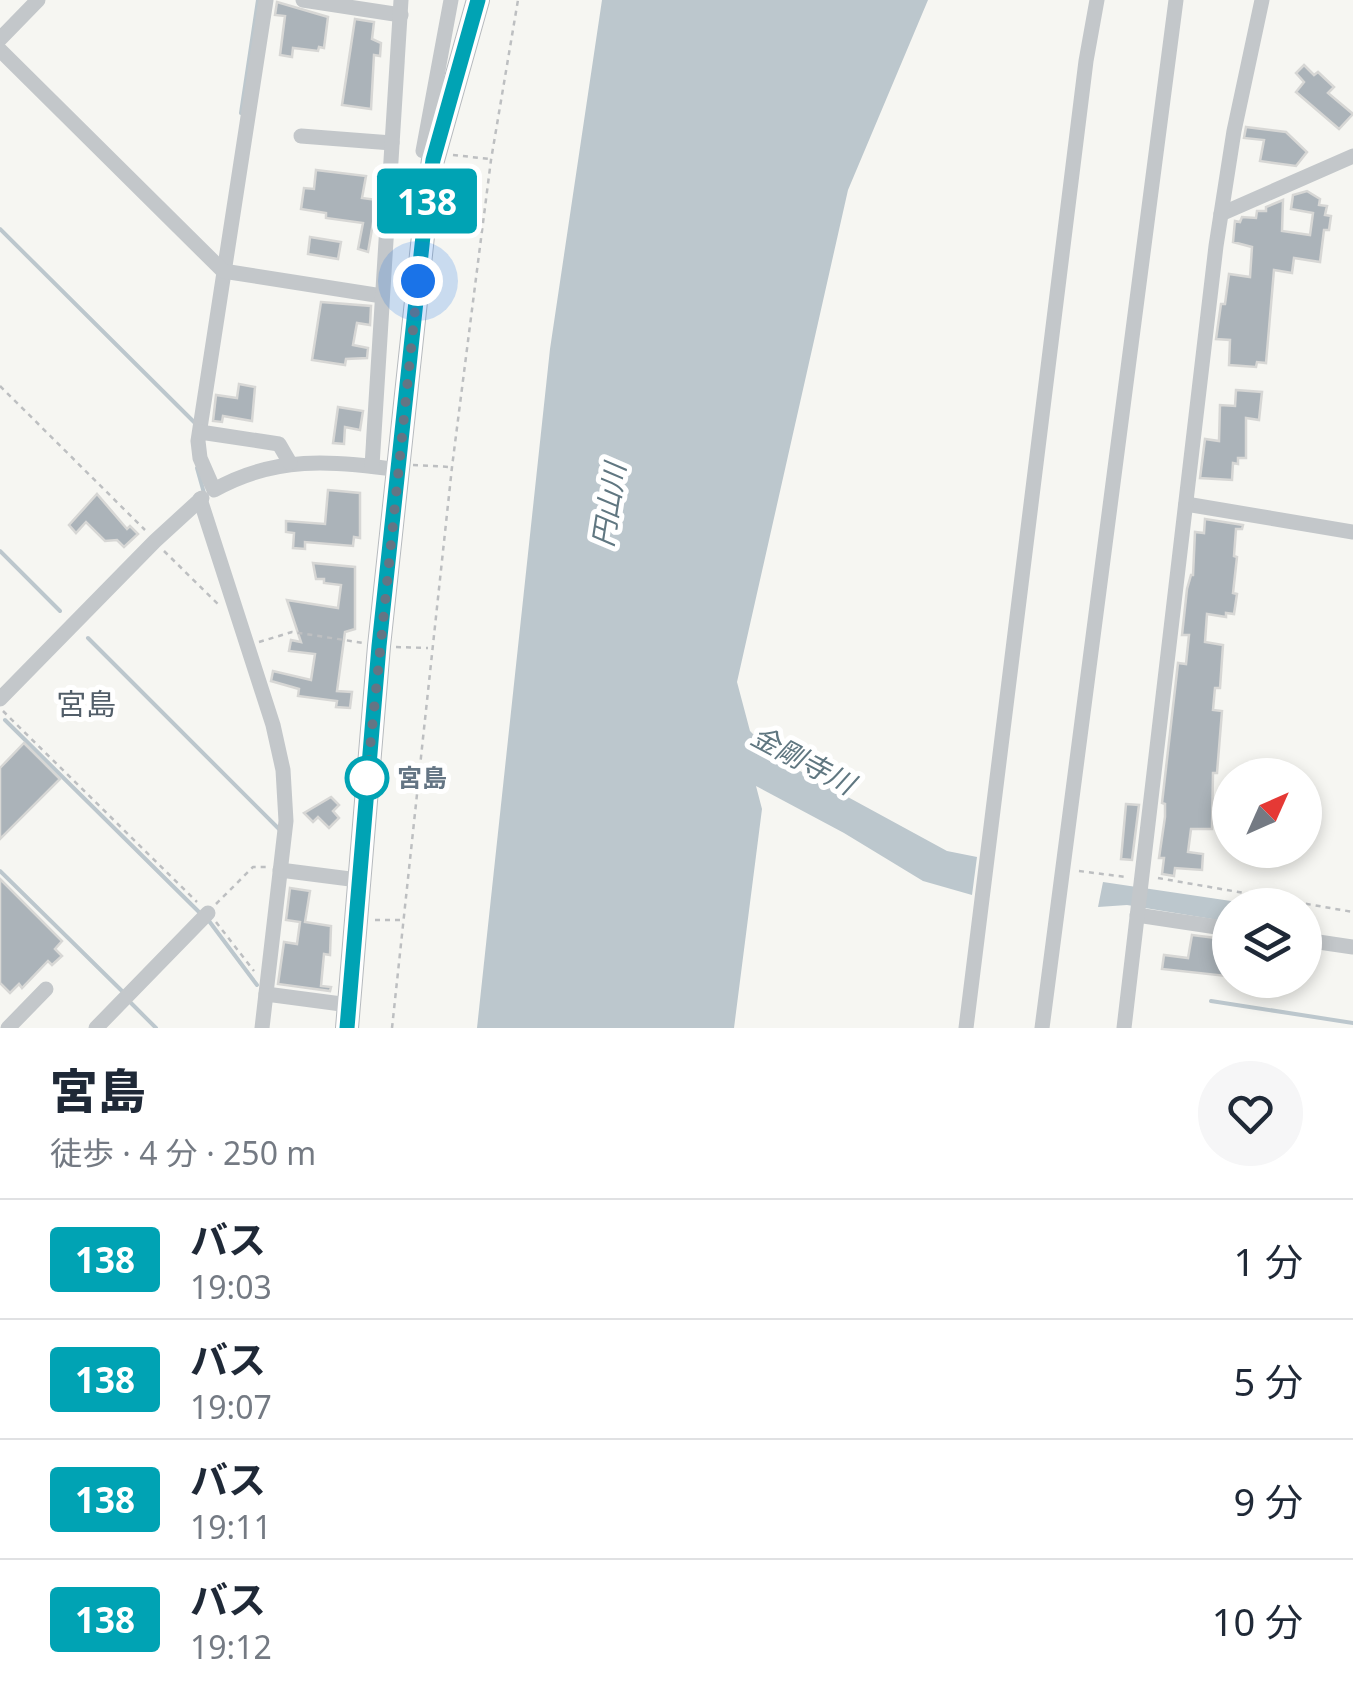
<!DOCTYPE html>
<html lang="ja">
<meta charset="utf-8">
<style>
:root{--surface:#fff;--page:#f6f6f7;--text:#1f2937;--muted:#747a83;--line:#e0e1e3}
body{margin:0;font-family:"Noto Sans","Noto Sans JP",sans-serif;background:var(--page);color:var(--text);height:100vh;display:flex;flex-direction:column;font-size:38px;white-space:nowrap}
*{box-sizing:border-box;margin:0}
p{font-size:32px;color:var(--muted)}
.icon{flex:none;width:55px;height:55px;fill:none;stroke:currentColor;stroke-width:2;stroke-linecap:round;stroke-linejoin:round}
.map{position:relative;height:1028px;overflow:hidden}
.side{display:flex;flex-direction:column;background:var(--surface);flex:1}
.side>*{flex:none}
.badge{padding:0 20px;border-radius:8px;font-size:35px;line-height:65px}
.needle{width:65px;rotate:45deg}
.controls{position:absolute;left:1212px;top:758px;display:grid;gap:20px}
.controls a{display:grid;place-items:center;width:110px;height:110px;border-radius:50%;background:var(--surface);box-shadow:0 5px 15px #0003;font-size:50px}
.you{position:absolute;width:50px;height:50px;margin:-25px;border:8px solid #fff;border-radius:50%;background:#1a73e8;box-shadow:0 0 0 15px #1a73e833}
.map>.badge{position:absolute;translate:-50% -50%;box-shadow:0 0 0 5px #fff}
.round{display:grid;place-items:center;flex:none;width:105px;height:105px;border-radius:52px;background:var(--page)}
.summary{display:flex;align-items:center;justify-content:space-between;height:170px;padding:0 50px}
h1{font-size:48px;font-weight:800;line-height:75px}
ul{padding:0;list-style:none}
li{display:flex;align-items:center;gap:30px;height:120px;padding:0 50px;border-top:2px solid var(--line)}
li div{flex:1}
li b{display:block;font-size:38px}
li em{font-style:normal}
li .badge{min-width:110px;font-weight:700;text-align:center}
.map>svg:first-child{display:block}
.water{fill:#bcc7cd}
.lines{fill:none;stroke-linecap:round;stroke-linejoin:round}
.stream{stroke:#bcc7cd;stroke-width:4}
.building{fill:#abb3b9;stroke:#d7d7d5;stroke-width:2.5}
.major-casing{stroke:#b6babe;stroke-width:24}
.path{stroke:#bdbfc1;stroke-width:2.5;stroke-dasharray:5 5;stroke-linecap:butt}
.minor{stroke:#c3c7ca;stroke-width:15}
.major{stroke:#fff;stroke-width:20}
.line-casing{stroke:#fff;stroke-width:22}
.line{stroke:#00a3b4;stroke-width:15}
.walk{stroke:#647584;stroke-width:10;stroke-dasharray:0 18}
.stop-dot{fill:#fff;stroke:#00a3b4;stroke-width:5}
.labels{text-anchor:middle;stroke-width:10;stroke-linejoin:round;paint-order:stroke}
.stop-label{font-size:25px;font-weight:bold;fill:#647584;stroke:#fff;text-anchor:start}
.water-label{font-size:28px;font-style:italic;fill:#607781;stroke:#fff}
.quarter-label{font-size:30px;fill:#525e69;stroke:#fff}
</style>
<div class="map">
<svg width="1353" height="1028" viewBox="0 0 1353 1028">
<rect width="100%" height="100%" fill="#f6f6f2"/>
<!-- water -->
<g class="water">
<path d="M602 0H928L848 190 737 682 750 731 778 759 947 851 977 857 972 895 923 881 844 833 756 786 762 809 734 1028H477L550 349Z"/>
<path d="M1103 882 1258 905H1230V922L1127 905 1098 907Z"/>
</g>
<g class="lines">
<!-- stream -->
<g class="stream">
<path d="M241 113 258 0"/>
<path d="M0 229 195 423"/>
<path d="M197 468 204 493"/>
<path d="M0 551 60 611"/>
<path d="M88 638 280 830"/>
<path d="M5 720 201 914"/>
<path d="M0 871 123 992"/>
<path d="M209 921 257 985"/>
<path d="M1211 1001 1353 1023"/>
<path d="M131 1003 156 1028"/>
</g>
</g>
<!-- building -->
<g class="building">
<path d="M277 2 328 17 324 48 319 47 318 51 293 48 292 57 280 55 285 16 275 15Z"/>
<path d="M355 19 374 22 372 39 381 43 380 56 374 55 371 109 342 105Z"/>
<path d="M1304 65 1314 75 1318 72 1334 87 1328 93 1353 114 1339 129 1296 92 1304 82 1296 73Z"/>
<path d="M1246 127 1286 132 1307 152 1296 166 1260 161 1264 140 1244 138Z"/>
<path d="M316 170 366 176 362 198 377 200 368 252 358 249 363 223 326 218V213L301 209 304 188 314 189Z"/>
<path d="M1307 191 1320 199 1319 205 1327 206 1325 215 1331 216 1329 230H1324L1320 262 1294 258 1292 273 1274 270 1266 363 1257 362 1256 367 1229 365 1230 340 1216 339 1221 304H1225L1229 274 1250 277 1252 247 1233 242 1235 221 1240 222 1242 217 1256 218 1257 211H1266V207L1283 200 1282 231 1310 235 1313 213 1291 209 1293 195Z"/>
<path d="M310 237 341 242 338 259 308 254Z"/>
<path d="M321 302 371 306 370 325 357 323 353 345 368 348 367 358 346 359 345 365 312 360Z"/>
<path d="M239 384 255 387 252 421 223 416 222 422 213 421 216 395 237 398Z"/>
<path d="M1236 390 1262 392 1259 420 1246 418V458H1238V464L1233 463 1232 480 1200 478 1205 439 1219 441 1220 405 1235 406Z"/>
<path d="M338 407 363 411 360 430 345 427 344 444 333 443Z"/>
<path d="M328 490 360 493V538L354 537 353 546 305 542V549L293 548 294 533 286 532V521L325 524Z"/>
<path d="M97 494 127 529 130 526 138 534 124 547 117 540 105 541 86 522 76 533 69 525Z"/>
<path d="M1205 519 1243 525 1242 529H1236L1234 556 1237 557 1233 593 1237 594 1234 614 1226 613V617L1207 614 1205 642 1223 645 1220 688H1215L1213 710 1222 711 1217 773H1213L1212 829H1191L1188 852 1203 854 1202 870 1175 868 1174 876 1162 874 1164 858H1159L1165 817V804L1162 803 1178 663 1186 664 1189 635H1182L1187 589 1191 575H1193L1195 532 1204 533Z"/>
<path d="M313 563 355 567V629L345 632 337 691 352 692 350 708 336 707 337 701 298 696 299 689 271 681 273 671 311 680 315 654 289 651 291 640 301 642 287 600 338 608 341 585 324 583V579H316Z"/>
<path d="M24 743 60 779 0 839V768Z"/>
<path d="M331 797 339 805 333 811 339 818 329 828 318 817 313 822 304 813Z"/>
<path d="M1126 804 1139 805 1132 860 1121 859Z"/>
<path d="M0 879 62 941 55 949 62 956 52 965 48 961 22 988 19 984 10 993 0 983Z"/>
<path d="M290 888 310 891 305 922 331 926 330 955 324 954 321 986 331 987 330 991 278 984 284 942 297 944 300 922 286 920Z"/>
<path d="M1192 935 1224 939 1221 951 1230 952 1226 976 1162 969 1164 955 1188 958Z"/>
</g>
<g class="lines">
<!-- major casing -->
<g class="major-casing">
<path id="major" d="M347 1028 379 646 426 208 433 160 478 0"/>
</g>
<!-- path -->
<g class="path">
<path d="M453 155 490 159"/>
<path d="M0 386 145 530"/>
<path d="M413 465 450 467"/>
<path d="M164 551 219 605"/>
<path d="M259 642 292 632 364 643"/>
<path d="M396 647 428 648"/>
<path d="M3 711 197 902"/>
<path d="M1079 871 1126 877"/>
<path d="M1158 878 1353 912"/>
<path d="M216 904 253 867H268"/>
<path d="M375 920H402"/>
<path d="M216 922 254 971"/>
<path d="M392 1028 452 467 491 160 518 0"/>
</g>
<!-- minor -->
<g class="minor">
<path d="M266 0 198 441 200 458 214 490C274 456 332 460 399 470"/>
<path d="M303 0 401 15"/>
<path d="M0 39 38 0"/>
<path d="M0 50 223 271 382 296"/>
<path d="M301 136 392 143"/>
<path d="M423 151 451 0"/>
<path d="M1221 214 1353 156"/>
<path d="M200 432 279 444 290 463"/>
<path d="M372 466 401 0"/>
<path d="M200 499 273 725 283 770 286 821 262 1028"/>
<path d="M1186 504 1353 532"/>
<path d="M0 699 155 541 202 498"/>
<path d="M280 870 358 880"/>
<path d="M1137 915 1230 929"/>
<path d="M1305 940 1353 947"/>
<path d="M266 994 349 1005"/>
<path d="M8 1028 46 989"/>
<path d="M96 1028 208 913"/>
<path d="M966 1028 1086 61 1097 0"/>
<path d="M1042 1028 1176 0"/>
<path d="M1124 1028 1216 246 1234 131 1262 0"/>
</g>
<!-- major -->
<use href="#major" class="major"/>
</g>
<g class="lines">
<!-- line casing -->
<g class="line-casing">
<path id="line" d="M347 1028 379 646 426 208 433 160 478 0"/>
</g>
<!-- line -->
<use href="#line" class="line"/>
<!-- walk -->
<path class="walk" d="M367 778 418 281"/>
</g>
<!-- markers -->
<circle class="stop-dot" cx="367" cy="778" r="20"/>
<g class="labels">
<!-- stop labels -->
<g class="stop-label">
<text x="397" y="787">宮島</text>
</g>
<!-- water labels -->
<g class="water-label">
<text transform="translate(609 505) rotate(-81)" y="10">円山川</text>
<text transform="translate(803 760) rotate(28)" y="10">金剛寺川</text>
</g>
<!-- quarter labels -->
<g class="quarter-label">
<text x="86" y="715">宮島</text>
</g>
</g>
</svg>
<div class="controls">
<a><svg class="needle" viewBox="-14 -14 28 28"><path d="M0-13l5 13h-10z" fill="#e53935"/><path d="M0 13l5-13h-10z" fill="#747a83"/></svg></a>
<a><svg class="icon" aria-label="layers" viewBox="0 0 24 24"><path d="M12 4l9 5-9 5-9-5zM3 14l9 5 9-5"/></svg></a>
</div>
<div class="you" style="left:418px;top:281px"></div>
<b class="badge" style="left:427px;top:201px;background:#00a3b4;color:#fff">138</b>
</div>
<section class="side">
<div class="summary"><div><h1>宮島</h1><p>徒歩 · 4 分 · 250 m</p></div><a class="round"><svg class="icon" aria-label="heart" viewBox="0 0 24 24"><path d="M12 20l-8-8c-3-5 5-10 8-4 3-6 11-1 8 4z"/></svg></a></div>
<ul>
<li><span class="badge" style="background:#00a3b4;color:#fff">138</span><div><b>バス</b><p>19:03</p></div><em>1 分</em></li>
<li><span class="badge" style="background:#00a3b4;color:#fff">138</span><div><b>バス</b><p>19:07</p></div><em>5 分</em></li>
<li><span class="badge" style="background:#00a3b4;color:#fff">138</span><div><b>バス</b><p>19:11</p></div><em>9 分</em></li>
<li><span class="badge" style="background:#00a3b4;color:#fff">138</span><div><b>バス</b><p>19:12</p></div><em>10 分</em></li>
</ul>
</section>
